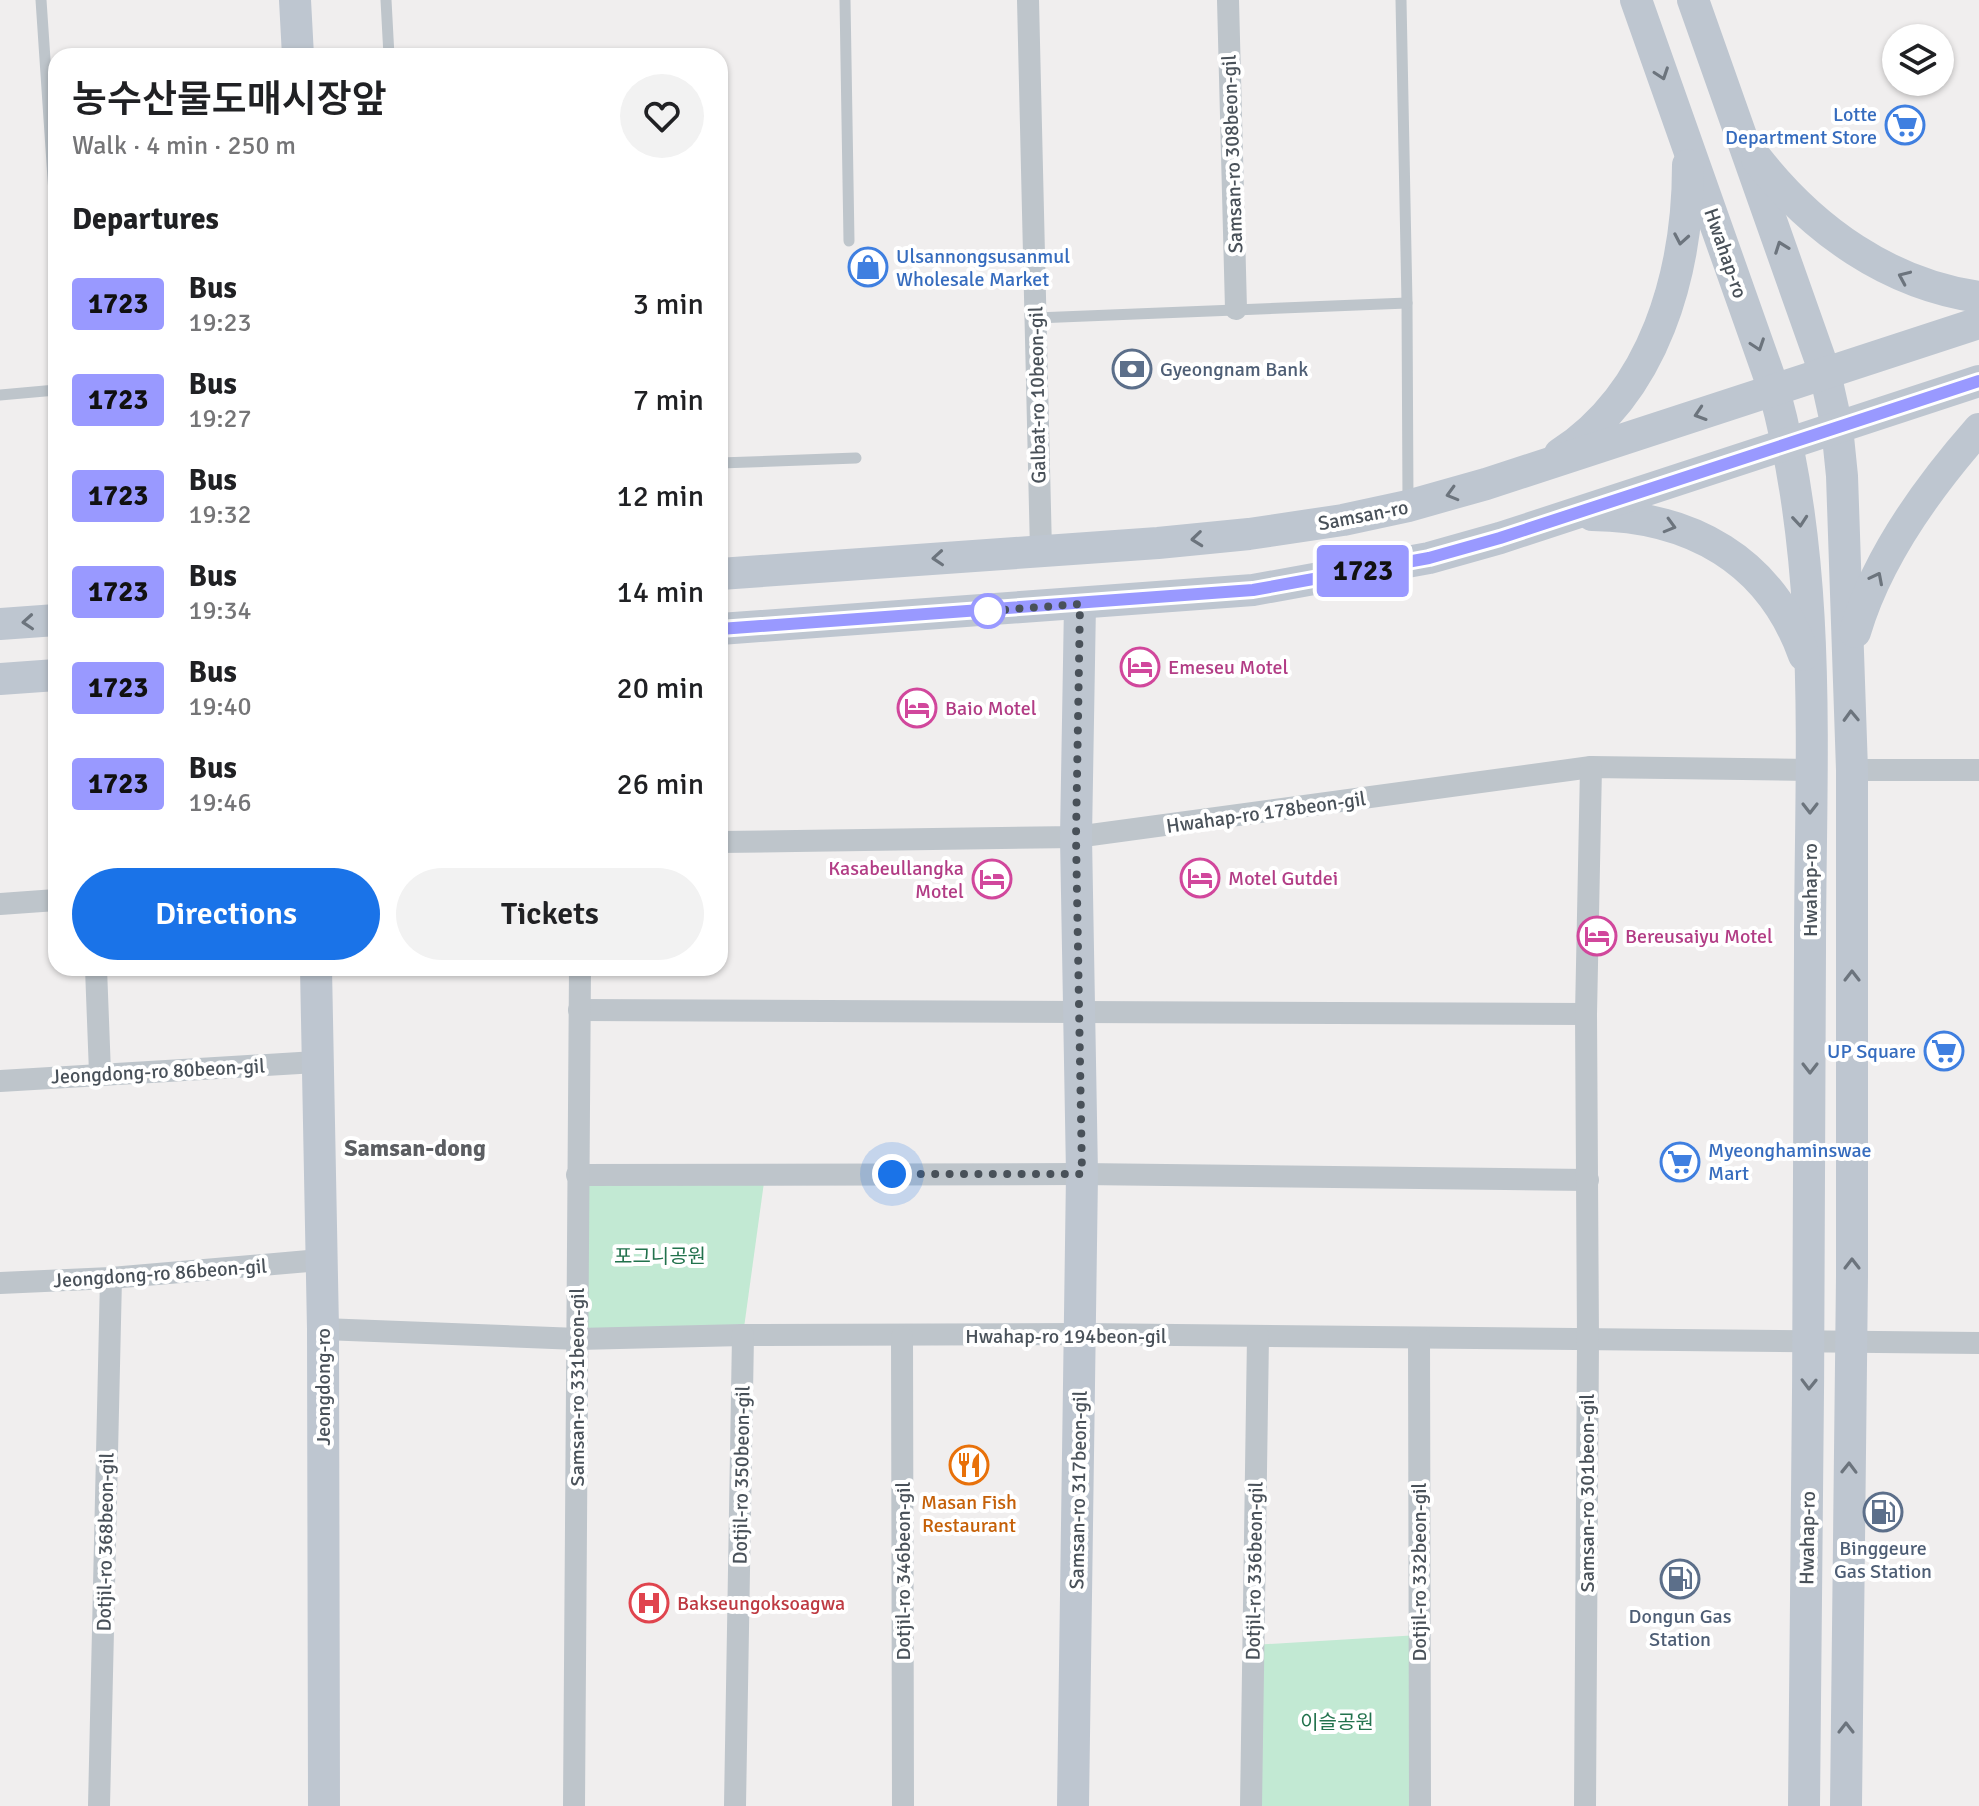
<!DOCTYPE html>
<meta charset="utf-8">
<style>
:root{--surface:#fff;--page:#f2f2f2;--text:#202124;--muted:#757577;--accent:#1a73e8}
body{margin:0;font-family:Signika,"Noto Sans KR",sans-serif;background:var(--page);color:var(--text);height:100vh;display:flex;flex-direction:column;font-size:30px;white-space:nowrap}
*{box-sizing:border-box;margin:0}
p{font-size:26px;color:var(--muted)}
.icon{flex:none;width:44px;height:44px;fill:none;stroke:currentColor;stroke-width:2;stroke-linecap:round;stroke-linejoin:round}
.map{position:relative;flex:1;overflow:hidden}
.panel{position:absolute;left:48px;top:48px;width:680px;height:928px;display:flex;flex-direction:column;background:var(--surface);border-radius:24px;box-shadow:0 2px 6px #0004}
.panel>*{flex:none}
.badge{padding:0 16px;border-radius:6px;font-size:28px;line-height:52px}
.controls{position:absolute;left:1882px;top:24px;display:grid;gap:16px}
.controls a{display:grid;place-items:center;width:72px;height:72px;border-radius:50%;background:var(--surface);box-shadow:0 2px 6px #0004;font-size:40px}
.you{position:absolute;width:40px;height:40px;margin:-20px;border:6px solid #fff;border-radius:50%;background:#1a73e8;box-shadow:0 0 0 12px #1a73e833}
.map>.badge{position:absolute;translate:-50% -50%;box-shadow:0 0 0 4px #fff}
h2{padding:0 24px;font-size:30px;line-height:72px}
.round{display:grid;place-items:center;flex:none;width:84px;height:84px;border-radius:42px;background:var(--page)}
.summary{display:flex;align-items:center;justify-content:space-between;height:136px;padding:0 24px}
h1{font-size:38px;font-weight:600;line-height:60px}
.cta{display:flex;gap:16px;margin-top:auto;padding:16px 24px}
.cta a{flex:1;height:92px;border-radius:48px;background:var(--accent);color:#fff;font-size:32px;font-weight:600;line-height:92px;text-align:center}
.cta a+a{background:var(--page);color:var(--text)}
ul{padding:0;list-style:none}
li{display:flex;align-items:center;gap:24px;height:96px;padding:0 24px}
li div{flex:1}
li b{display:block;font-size:30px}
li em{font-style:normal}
li .badge{min-width:88px;font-weight:700;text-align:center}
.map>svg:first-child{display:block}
.park{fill:#c2e9d3}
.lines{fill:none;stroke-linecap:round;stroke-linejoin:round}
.lane{stroke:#bec5cb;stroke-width:11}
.street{stroke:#bec5cb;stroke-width:22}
.secondary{stroke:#bec6d0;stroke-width:32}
.oneway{stroke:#6c747d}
.line-casing{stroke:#fff;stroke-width:18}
.line{stroke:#99f;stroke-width:12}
.walk{stroke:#495159;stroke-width:8;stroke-dasharray:0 14.4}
.stop-dot{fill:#fff;stroke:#99f;stroke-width:4}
.labels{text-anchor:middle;stroke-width:8;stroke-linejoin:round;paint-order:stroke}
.shop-label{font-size:20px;fill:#366cbe;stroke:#fff;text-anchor:end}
.street-label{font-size:20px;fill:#495159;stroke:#fff}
.service-label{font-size:20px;fill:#4e5e75;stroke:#fff}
.hotel-label{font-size:20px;fill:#b23c85;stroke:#fff;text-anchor:start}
.park-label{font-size:20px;fill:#22724d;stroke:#fff}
.food-label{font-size:20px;fill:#c56008;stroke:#fff}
.health-label{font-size:20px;fill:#be3a42;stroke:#fff;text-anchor:start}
.quarter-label{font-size:24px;font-weight:bold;fill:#5c5e62;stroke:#fff}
</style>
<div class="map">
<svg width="1979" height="1806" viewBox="0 0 1979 1806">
<rect width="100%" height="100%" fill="#f0eeee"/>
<!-- park -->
<g class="park">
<path d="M577 1175H765L743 1335 578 1339Z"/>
<path d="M1419 1635 1420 1806H1251L1253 1645Z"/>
</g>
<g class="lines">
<!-- lane -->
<g class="lane">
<path d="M41 0 56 223"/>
<path d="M386 0 389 56"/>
<path d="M845 0 849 241"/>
<path d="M1401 0 1407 303 1408 503"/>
<path d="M1036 318 1407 303"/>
<path d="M0 395 56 390"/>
<path d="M720 463 856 458"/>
</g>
<!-- street -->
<g class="street">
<path d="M1028 0 1041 551"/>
<path d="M1228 0 1236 309"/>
<path d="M1852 770H1979"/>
<path d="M720 842 1076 837 1591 767 1810 770"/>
<path d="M0 904 56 900"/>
<path d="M96 968 100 1073"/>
<path d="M579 1010 1586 1014"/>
<path d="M0 1081 316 1062"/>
<path d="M577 1175 1082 1174 1588 1180"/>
<path d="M0 1283 111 1278 320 1260"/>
<path d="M323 1329 578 1339 743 1335 1081 1334 1979 1343"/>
<path d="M902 1337 903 1806"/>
<path d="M1419 1338 1420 1806"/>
<path d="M99 1806 111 1278"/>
<path d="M574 1806 580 968"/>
<path d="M735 1806 743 1335"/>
<path d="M1251 1806 1258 1336"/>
<path d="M1585 1806 1588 1340 1586 1014 1591 767"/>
</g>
<!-- secondary -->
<g class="secondary">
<path d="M295 0 298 56"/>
<path d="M1636 0 1774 390C1824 571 1810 764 1810 950 1810 1235 1807 1521 1804 1806"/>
<path d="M1693 0 1825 373 1837 427 1842 476 1852 770V1276L1846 1806"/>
<path d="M1757 159C1813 230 1888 284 1979 297"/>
<path d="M1560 454C1655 392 1688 273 1688 165"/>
<path d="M1592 515C1691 516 1770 560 1804 655"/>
<path d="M720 574 1158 543 1249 534 1343 520 1408 506 1486 484 1979 323"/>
<path d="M0 624 56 620"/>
<path d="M720 629 1253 590 1429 558 1500 538 1979 381"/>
<path d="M1855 632C1877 557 1927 488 1979 429"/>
<path d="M0 679 56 675"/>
<path d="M316 968 323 1329 324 1806"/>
<path d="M1073 1806 1082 1174 1076 837 1080 604"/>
</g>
</g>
<!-- one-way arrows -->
<defs><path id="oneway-chevron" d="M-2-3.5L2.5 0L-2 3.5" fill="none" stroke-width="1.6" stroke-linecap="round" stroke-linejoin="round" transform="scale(2)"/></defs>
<g class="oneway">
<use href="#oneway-chevron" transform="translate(1662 74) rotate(71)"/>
<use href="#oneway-chevron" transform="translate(1681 239) rotate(100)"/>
<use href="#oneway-chevron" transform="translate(1781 247) rotate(-110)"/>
<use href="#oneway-chevron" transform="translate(1904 277) rotate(-156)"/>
<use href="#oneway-chevron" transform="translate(1758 345) rotate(71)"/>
<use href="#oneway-chevron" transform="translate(1700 414) rotate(162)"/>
<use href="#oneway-chevron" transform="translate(1452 494) rotate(164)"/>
<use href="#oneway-chevron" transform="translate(1800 521) rotate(85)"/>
<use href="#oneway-chevron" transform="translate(1670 526) rotate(16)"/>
<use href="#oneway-chevron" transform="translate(1197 539) rotate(174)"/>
<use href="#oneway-chevron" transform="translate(938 558) rotate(176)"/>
<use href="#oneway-chevron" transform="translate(1877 578) rotate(-63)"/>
<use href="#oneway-chevron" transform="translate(28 622) rotate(176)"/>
<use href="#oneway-chevron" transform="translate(1851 716) rotate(-92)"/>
<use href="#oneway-chevron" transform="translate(1810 808) rotate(90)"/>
<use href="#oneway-chevron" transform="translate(1852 976) rotate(-90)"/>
<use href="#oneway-chevron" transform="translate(1810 1068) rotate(90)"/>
<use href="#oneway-chevron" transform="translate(1852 1264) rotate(-90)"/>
<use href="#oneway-chevron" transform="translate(1809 1384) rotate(91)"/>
<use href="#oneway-chevron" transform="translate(1849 1468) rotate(-89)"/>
<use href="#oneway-chevron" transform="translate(1846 1728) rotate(-90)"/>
</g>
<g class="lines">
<!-- line casing -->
<g class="line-casing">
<path id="line" d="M720 629 1253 590 1429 558 1500 538 1979 381"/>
</g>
<!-- line -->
<use href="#line" class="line"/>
<!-- walk -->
<path class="walk" d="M892 1174H1082L1076 837 1080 604 988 611"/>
</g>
<!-- icons -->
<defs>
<g id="supermarket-ring" transform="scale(2)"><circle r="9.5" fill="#fff" stroke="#3f7fe0" stroke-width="1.5"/><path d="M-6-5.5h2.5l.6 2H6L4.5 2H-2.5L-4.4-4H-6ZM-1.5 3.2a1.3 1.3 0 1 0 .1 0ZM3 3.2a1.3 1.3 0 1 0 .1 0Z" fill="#3f7fe0"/></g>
<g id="shop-ring" transform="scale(2)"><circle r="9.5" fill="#fff" stroke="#3f7fe0" stroke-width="1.5"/><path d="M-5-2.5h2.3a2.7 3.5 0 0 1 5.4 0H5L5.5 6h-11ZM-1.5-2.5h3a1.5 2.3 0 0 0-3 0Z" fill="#3f7fe0"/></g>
<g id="bank-ring" transform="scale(2)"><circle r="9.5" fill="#fff" stroke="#5c6f8a" stroke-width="1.5"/><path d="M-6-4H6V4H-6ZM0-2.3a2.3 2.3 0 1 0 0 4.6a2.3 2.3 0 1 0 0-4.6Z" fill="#5c6f8a"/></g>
<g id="hotel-ring" transform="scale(2)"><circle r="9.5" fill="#fff" stroke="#d1479c" stroke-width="1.5"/><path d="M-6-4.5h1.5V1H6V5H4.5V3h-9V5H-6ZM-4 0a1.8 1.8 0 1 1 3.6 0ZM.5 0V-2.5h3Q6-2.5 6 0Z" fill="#d1479c"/></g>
<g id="restaurant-ring" transform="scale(2)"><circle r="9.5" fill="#fff" stroke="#e8710a" stroke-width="1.5"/><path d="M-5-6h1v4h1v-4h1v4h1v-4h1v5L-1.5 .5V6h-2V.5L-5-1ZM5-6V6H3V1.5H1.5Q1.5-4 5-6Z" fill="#e8710a"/></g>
<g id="fuel-ring" transform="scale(2)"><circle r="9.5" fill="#fff" stroke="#5c6f8a" stroke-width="1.5"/><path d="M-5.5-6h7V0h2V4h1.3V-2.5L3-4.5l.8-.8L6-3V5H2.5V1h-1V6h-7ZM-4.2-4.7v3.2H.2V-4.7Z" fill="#5c6f8a"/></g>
<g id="hospital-ring" transform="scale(2)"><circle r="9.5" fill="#fff" stroke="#e0444e" stroke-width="1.5"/><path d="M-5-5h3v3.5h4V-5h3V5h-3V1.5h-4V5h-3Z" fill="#e0444e"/></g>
</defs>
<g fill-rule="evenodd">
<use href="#supermarket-ring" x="1905" y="125"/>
<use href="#shop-ring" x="868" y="267"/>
<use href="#bank-ring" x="1132" y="369"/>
<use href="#hotel-ring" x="1140" y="667"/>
<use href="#hotel-ring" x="917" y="708"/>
<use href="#hotel-ring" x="1200" y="878"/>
<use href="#hotel-ring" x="992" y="879"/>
<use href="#hotel-ring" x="1597" y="936"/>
<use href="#supermarket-ring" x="1944" y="1051"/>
<use href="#supermarket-ring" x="1680" y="1162"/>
<use href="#restaurant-ring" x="969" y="1465"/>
<use href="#fuel-ring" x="1883" y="1512"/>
<use href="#fuel-ring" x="1680" y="1579"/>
<use href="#hospital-ring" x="649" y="1603"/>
</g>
<!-- markers -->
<circle class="stop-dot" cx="988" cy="611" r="16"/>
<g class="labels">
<!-- shop labels -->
<g class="shop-label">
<text x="1877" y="121">Lotte<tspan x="1877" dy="23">Department Store</tspan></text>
<text x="896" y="263" text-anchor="start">Ulsannongsusanmul<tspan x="896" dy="23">Wholesale Market</tspan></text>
<text x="1916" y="1058">UP Square</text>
<text x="1708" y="1157" text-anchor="start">Myeonghaminswae<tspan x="1708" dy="23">Mart</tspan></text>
</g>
<!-- street labels -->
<g class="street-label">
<text transform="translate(1232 154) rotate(-92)" y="7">Samsan-ro 308beon-gil</text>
<text transform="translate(1726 253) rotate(71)" y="7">Hwahap-ro</text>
<text transform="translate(1037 395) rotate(-91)" y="7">Galbat-ro 10beon-gil</text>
<text transform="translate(1363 515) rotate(-11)" y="7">Samsan-ro</text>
<text transform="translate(1266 812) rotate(-8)" y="7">Hwahap-ro 178beon-gil</text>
<text transform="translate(1810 890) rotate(-90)" y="7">Hwahap-ro</text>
<text transform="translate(158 1071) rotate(-3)" y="7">Jeongdong-ro 80beon-gil</text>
<text transform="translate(160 1273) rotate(-4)" y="7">Jeongdong-ro 86beon-gil</text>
<text x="1066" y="1343">Hwahap-ro 194beon-gil</text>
<text transform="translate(323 1387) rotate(-90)" y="7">Jeongdong-ro</text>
<text transform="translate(577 1387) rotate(-90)" y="7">Samsan-ro 331beon-gil</text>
<text transform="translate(741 1475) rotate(-89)" y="7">Dotjil-ro 350beon-gil</text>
<text transform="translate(1078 1490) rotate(-89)" y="7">Samsan-ro 317beon-gil</text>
<text transform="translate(1587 1493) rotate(-90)" y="7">Samsan-ro 301beon-gil</text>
<text transform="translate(1807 1538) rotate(-89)" y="7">Hwahap-ro</text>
<text transform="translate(105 1542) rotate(-89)" y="7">Dotjil-ro 368beon-gil</text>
<text transform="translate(903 1571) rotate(-90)" y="7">Dotjil-ro 346beon-gil</text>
<text transform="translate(1254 1571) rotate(-89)" y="7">Dotjil-ro 336beon-gil</text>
<text transform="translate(1419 1572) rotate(-90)" y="7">Dotjil-ro 332beon-gil</text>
</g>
<!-- service labels -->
<g class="service-label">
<text x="1160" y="376" text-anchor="start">Gyeongnam Bank</text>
<text x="1883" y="1555">Binggeure<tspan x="1883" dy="23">Gas Station</tspan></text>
<text x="1680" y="1623">Dongun Gas<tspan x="1680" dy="23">Station</tspan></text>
</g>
<!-- hotel labels -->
<g class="hotel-label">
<text x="1168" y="674">Emeseu Motel</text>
<text x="945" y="715">Baio Motel</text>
<text x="964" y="875" text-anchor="end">Kasabeullangka<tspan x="964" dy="23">Motel</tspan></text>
<text x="1228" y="885">Motel Gutdei</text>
<text x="1625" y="943">Bereusaiyu Motel</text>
</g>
<!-- park labels -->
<g class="park-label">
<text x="660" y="1263">포그니공원</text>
<text x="1337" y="1729">이슬공원</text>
</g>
<!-- food labels -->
<g class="food-label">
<text x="969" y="1509">Masan Fish<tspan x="969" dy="23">Restaurant</tspan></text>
</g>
<!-- health labels -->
<g class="health-label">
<text x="677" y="1610">Bakseungoksoagwa</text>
</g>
<!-- quarter labels -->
<g class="quarter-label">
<text x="415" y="1156">Samsan-dong</text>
</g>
</g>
</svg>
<div class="controls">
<a><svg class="icon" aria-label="layers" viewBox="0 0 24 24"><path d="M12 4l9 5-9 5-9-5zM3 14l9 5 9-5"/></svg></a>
</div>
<div class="you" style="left:892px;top:1174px"></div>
<b class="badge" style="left:1363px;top:571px;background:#99f;color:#111">1723</b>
<section class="panel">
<div class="summary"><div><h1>농수산물도매시장앞</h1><p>Walk · 4 min · 250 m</p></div><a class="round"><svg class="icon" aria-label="heart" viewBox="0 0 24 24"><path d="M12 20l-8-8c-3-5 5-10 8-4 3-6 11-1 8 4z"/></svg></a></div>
<h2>Departures</h2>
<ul>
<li><span class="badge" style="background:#99f;color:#111">1723</span><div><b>Bus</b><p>19:23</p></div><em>3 min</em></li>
<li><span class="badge" style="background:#99f;color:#111">1723</span><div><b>Bus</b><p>19:27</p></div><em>7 min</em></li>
<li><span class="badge" style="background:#99f;color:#111">1723</span><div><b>Bus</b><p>19:32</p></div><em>12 min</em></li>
<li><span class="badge" style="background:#99f;color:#111">1723</span><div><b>Bus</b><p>19:34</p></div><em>14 min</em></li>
<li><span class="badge" style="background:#99f;color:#111">1723</span><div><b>Bus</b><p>19:40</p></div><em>20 min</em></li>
<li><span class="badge" style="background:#99f;color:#111">1723</span><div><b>Bus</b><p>19:46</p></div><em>26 min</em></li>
</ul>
<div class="cta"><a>Directions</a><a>Tickets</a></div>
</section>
</div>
